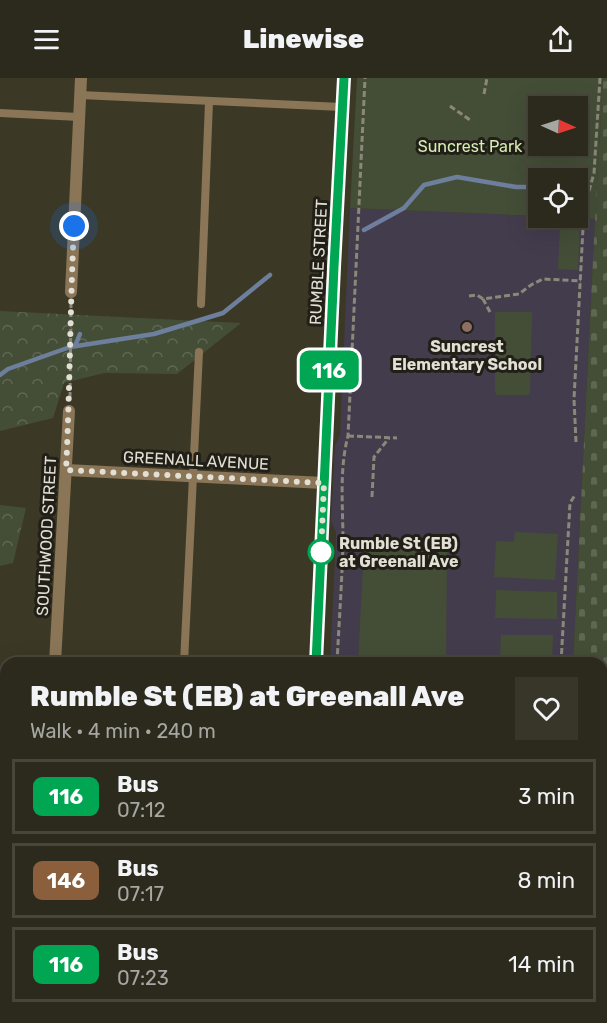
<!DOCTYPE html>
<meta charset="utf-8">
<style>
:root{--surface:#2c2a1c;--page:#383629;--text:#f1f3f6;--muted:#a6a7a3;--line:#48463b}
body{margin:0;font-family:Rubik,sans-serif;background:var(--page);color:var(--text);height:100vh;display:flex;flex-direction:column;font-size:22px;white-space:nowrap}
*{box-sizing:border-box;margin:0}
p{font-size:20px;color:var(--muted)}
.icon{flex:none;width:33px;height:33px;fill:none;stroke:currentColor;stroke-width:2;stroke-linecap:round;stroke-linejoin:round}
.map{position:relative;flex:1;overflow:hidden}
.drawer{position:absolute;left:0px;top:579px;width:608px;height:366px;display:flex;flex-direction:column;background:var(--surface);border-radius:18px 18px 0 0;box-shadow:0 6px 24px #0002,0 0 0 2px var(--line)}
.drawer>*{flex:none}
.badge{padding:0 12px;border-radius:9px;font-size:21px;line-height:39px}
.needle{width:39px;rotate:93deg}
.tools{position:absolute;left:528px;top:18px;display:grid;gap:12px}
.tools a{display:grid;place-items:center;width:60px;height:60px;border-radius:0px;background:var(--surface);box-shadow:0 6px 24px #0002,0 0 0 2px var(--line);font-size:30px}
.you{position:absolute;width:30px;height:30px;margin:-15px;border:4px solid #fff;border-radius:50%;background:#1a73e8;box-shadow:0 0 0 9px #1a73e833}
.map>.badge{position:absolute;translate:-50% -50%;box-shadow:0 0 0 3px #fff}
.round{display:grid;place-items:center;flex:none;width:63px;height:63px;border-radius:0px;background:var(--page)}
.summary{display:flex;align-items:center;justify-content:space-between;height:102px;padding:0 30px}
h1{font-size:28px;font-weight:800;line-height:45px}
ul{padding:0;list-style:none}
li{display:flex;align-items:center;gap:18px;height:75px;margin:0 12px 9px;padding:0 18px;border:3px solid var(--line);border-radius:0px}
li div{flex:1}
li b{display:block;font-size:22px}
li em{font-style:normal}
li .badge{min-width:66px;font-weight:700;text-align:center}
header{display:flex;justify-content:space-between;align-items:center;height:78px;padding:0 30px;background:var(--surface);font-size:27px;font-weight:800}
.map>svg:first-child{display:block}
.education{fill:#433c4d}
.green{fill:#444e37;fill-rule:evenodd}
.forest{fill:url(#forest-crowns)}
.cemetery{fill:url(#cemetery-stones)}
.lines{fill:none;stroke-linecap:round;stroke-linejoin:round}
.stream{stroke:#6d7f9d;stroke-width:4.5}
.path{stroke:#8b8879;stroke-width:3;stroke-dasharray:6 3;stroke-linecap:butt}
.lane{stroke:#8a7557;stroke-width:8}
.street{stroke:#8a7557;stroke-width:12}
.secondary{stroke:#b79666;stroke-width:12}
.line-casing{stroke:#fff;stroke-width:14}
.line{stroke:#00a651;stroke-width:9}
.walk{stroke:#e2e0d4;stroke-width:6;stroke-dasharray:0 10.8}
.education-dot{fill:#8d6e63;stroke:#211f17;stroke-width:2}
.stop-dot{fill:#fff;stroke:#00a651;stroke-width:3}
.labels{text-anchor:middle;stroke-width:6;stroke-linejoin:round;paint-order:stroke}
.park-label{font-size:16px;fill:#d6eeb4;stroke:#211f17}
.street-label{font-size:16px;fill:#e2e0d4;stroke:#211f17}
.poi-label{font-size:16px;font-weight:bold;fill:#e2e0d4;stroke:#211f17}
.stop-label{font-size:16px;font-weight:bold;fill:#e2e0d4;stroke:#211f17;text-anchor:start}
</style>
<header><svg class="icon" aria-label="menu" viewBox="0 0 24 24"><path d="M4 6h16M4 12h16M4 18h16"/></svg>Linewise<svg class="icon" aria-label="share" viewBox="0 0 24 24"><path d="M12 15V3M7 8l5-5 5 5M5 13v7h14v-7"/></svg></header>
<div class="map">
<svg width="607" height="945" viewBox="0 0 607 945">
<defs>
<pattern id="forest-crowns" width="20" height="18" patternUnits="userSpaceOnUse" patternTransform="scale(1.5)"><rect width="20" height="18" fill="#444e37"/><path d="M2 6a3 3 0 1 1 6 0M12 15a3 3 0 1 1 6 0" fill="none" stroke="#5f6753"/></pattern>
<pattern id="cemetery-stones" width="16" height="16" patternUnits="userSpaceOnUse" patternTransform="scale(1.5)"><rect width="16" height="16" fill="#444e37"/><path d="M2 7V4a2 2 0 0 1 4 0v3zM10 15v-3a2 2 0 0 1 4 0v3z" fill="#5f6753"/></pattern>
</defs>
<rect width="100%" height="100%" fill="#3b3826"/>
<!-- education -->
<path class="education" d="M350 130 538 138V140L595 141 573 585H330L336 459V454L331 443 332 427 335 368 340 357Z"/>
<!-- green -->
<g class="green">
<path d="M357 0H603L595 141 563 140H578V100H538V138L350 130ZM538 28H578V68H538Z"/>
<path d="M560 146 580 147 578 192 558 191Z"/>
<path d="M495 234H532L530 315 528 317H497L495 313Z"/>
<path d="M515 454 558 456 555 502 494 499 496 463 514 464Z"/>
<path d="M447 461 446 585H358L364 468 370 463Z"/>
<path d="M496 512 557 514V541L495 540Z"/>
<path d="M501 557H553L552 585H530L529 580H500Z"/>
</g>
<!-- forest -->
<g class="forest">
<path d="M0 233 241 245 177 296 104 295 64 305 53 340 0 353Z"/>
<path d="M0 427 26 430 13 485 0 488Z"/>
<path d="M0 736H6V801L0 802Z"/>
</g>
<!-- cemetery -->
<path class="cemetery" d="M603 0H607V945H539V939H602V585H573L595 141Z"/>
<g class="lines">
<!-- stream -->
<g class="stream">
<path d="M578 108H588"/>
<path d="M364 152 404 130 424 107 457 99 516 109H538"/>
<path d="M75 268 80 256"/>
<path d="M0 297 8 291 70 269 154 256 223 235 270 197"/>
<path d="M0 776 6 774"/>
</g>
<!-- path -->
<g class="path">
<path d="M484 16 487 0"/>
<path d="M450 28 470 42"/>
<path d="M469 218 477 217 483 221"/>
<path d="M490 234 483 221 519 216 531 207 543 201 581 203"/>
<path d="M70 320 71 225"/>
<path d="M348 358 397 360"/>
<path d="M576 364 574 321 584 131 594 95 600 0"/>
<path d="M372 419 374 379 389 360"/>
<path d="M337 585C339 545 342 504 343 464 343 429 339 392 348 358L365 0"/>
<path d="M561 585 570 425 575 417"/>
<path d="M0 759 6 758"/>
<path d="M321 945V939"/>
</g>
<!-- lane -->
<g class="lane">
<path d="M80 17 342 29"/>
<path d="M0 35 79 39"/>
<path d="M201 226 209 24"/>
<path d="M184 585 199 274"/>
<path d="M174 945 175 939"/>
<path d="M415 945V939"/>
</g>
<!-- street -->
<g class="street">
<path d="M71 214 81 0"/>
<path d="M66 392 324 405"/>
<path d="M55 585 69 333"/>
<path d="M0 627H6"/>
<path d="M8 945 9 939"/>
<path d="M530 945 531 939"/>
</g>
<!-- secondary -->
<g class="secondary">
<path d="M316 585 334 189 344 0"/>
<path d="M299 945V939"/>
</g>
</g>
<g class="lines">
<!-- line casing -->
<g class="line-casing">
<path id="line" d="M316 585 334 189 344 0"/>
</g>
<!-- line -->
<use href="#line" class="line"/>
<!-- walk -->
<path class="walk" d="M74 148C70 230 70 311 66 392L324 405 321 476V474"/>
</g>
<!-- markers -->
<circle class="education-dot" cx="467" cy="249" r="6"/>
<circle class="stop-dot" cx="321" cy="474" r="12"/>
<g class="labels">
<!-- park labels -->
<g class="park-label">
<text x="470" y="74">Suncrest Park</text>
</g>
<!-- street labels -->
<g class="street-label">
<text transform="translate(318 184) rotate(-87)" y="6">RUMBLE STREET</text>
<text transform="translate(196 382) rotate(3)" y="6">GREENALL AVENUE</text>
<text transform="translate(46 458) rotate(-87)" y="6">SOUTHWOOD STREET</text>
</g>
<!-- poi labels -->
<g class="poi-label">
<text x="467" y="274">Suncrest<tspan x="467" dy="18">Elementary School</tspan></text>
</g>
<!-- stop labels -->
<g class="stop-label">
<text x="339" y="471">Rumble St (EB)<tspan x="339" dy="18">at Greenall Ave</tspan></text>
</g>
</g>
</svg>
<div class="tools">
<a><svg class="needle" viewBox="-14 -14 28 28"><path d="M0-13l5 13h-10z" fill="#e53935"/><path d="M0 13l5-13h-10z" fill="#a6a7a3"/></svg></a>
<a><svg class="icon" aria-label="locate" viewBox="0 0 24 24"><circle cx="12" cy="12" r="6"/><path d="M12 2v4M12 18v4M2 12h4M18 12h4"/></svg></a>
</div>
<div class="you" style="left:74px;top:148px"></div>
<b class="badge" style="left:329px;top:292px;background:#00a651;color:#fff">116</b>
<section class="drawer">
<div class="summary"><div><h1>Rumble St (EB) at Greenall Ave</h1><p>Walk · 4 min · 240 m</p></div><a class="round"><svg class="icon" aria-label="heart" viewBox="0 0 24 24"><path d="M12 20l-8-8c-3-5 5-10 8-4 3-6 11-1 8 4z"/></svg></a></div>
<ul>
<li><span class="badge" style="background:#00a651;color:#fff">116</span><div><b>Bus</b><p>07:12</p></div><em>3 min</em></li>
<li><span class="badge" style="background:#8b5e3c;color:#fff">146</span><div><b>Bus</b><p>07:17</p></div><em>8 min</em></li>
<li><span class="badge" style="background:#00a651;color:#fff">116</span><div><b>Bus</b><p>07:23</p></div><em>14 min</em></li>
</ul>
</section>
</div>
